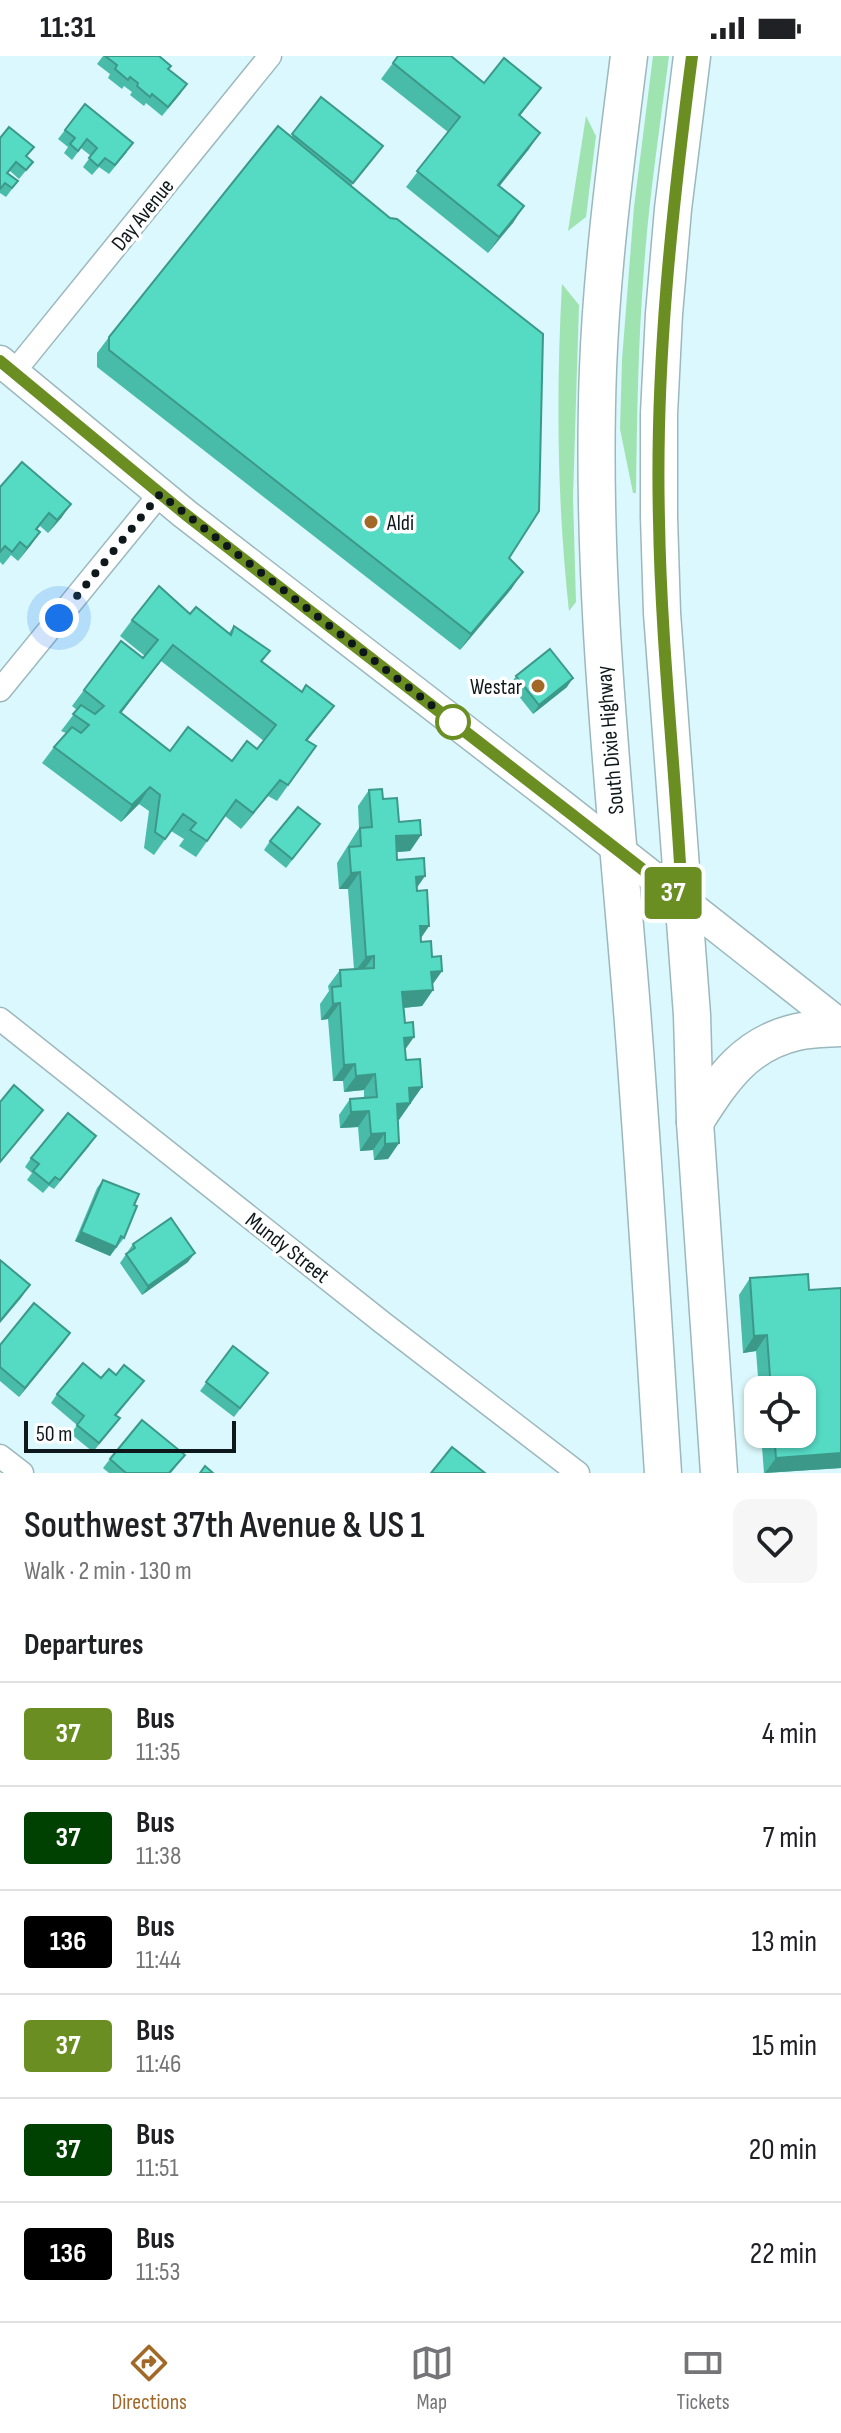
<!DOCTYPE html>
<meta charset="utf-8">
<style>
:root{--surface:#fff;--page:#f6f6f6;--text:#202124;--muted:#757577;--line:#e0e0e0;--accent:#a26827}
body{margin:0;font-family:"Sofia Sans Condensed",sans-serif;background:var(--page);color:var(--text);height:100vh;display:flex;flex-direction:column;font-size:30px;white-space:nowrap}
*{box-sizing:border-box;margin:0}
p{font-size:26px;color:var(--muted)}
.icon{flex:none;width:44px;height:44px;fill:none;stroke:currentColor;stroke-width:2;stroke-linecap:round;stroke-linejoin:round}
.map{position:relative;height:1417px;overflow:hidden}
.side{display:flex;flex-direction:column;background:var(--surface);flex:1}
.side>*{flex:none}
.badge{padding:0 16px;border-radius:6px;font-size:28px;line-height:52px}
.fabs{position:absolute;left:744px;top:1320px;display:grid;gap:16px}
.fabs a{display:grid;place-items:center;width:72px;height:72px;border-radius:16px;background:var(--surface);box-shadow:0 2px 6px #0004;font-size:40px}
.scale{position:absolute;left:24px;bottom:20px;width:212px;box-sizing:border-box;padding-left:8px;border:4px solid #0e181a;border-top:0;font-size:22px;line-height:28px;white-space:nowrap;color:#0e181a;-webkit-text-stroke:6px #fff;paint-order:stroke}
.you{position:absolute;width:40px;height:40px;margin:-20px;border:6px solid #fff;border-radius:50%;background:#1a73e8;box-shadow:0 0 0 12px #1a73e833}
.map>.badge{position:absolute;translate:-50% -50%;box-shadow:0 0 0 4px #fff}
h2{padding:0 24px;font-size:30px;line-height:72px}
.round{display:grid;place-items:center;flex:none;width:84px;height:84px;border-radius:16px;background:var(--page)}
.summary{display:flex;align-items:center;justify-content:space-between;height:136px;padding:0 24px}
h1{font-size:38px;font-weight:600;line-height:60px}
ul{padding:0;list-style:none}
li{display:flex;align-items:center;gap:24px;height:104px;padding:0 24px;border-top:2px solid var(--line)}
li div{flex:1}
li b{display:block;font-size:30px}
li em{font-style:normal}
li .badge{min-width:88px;font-weight:700;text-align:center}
.status{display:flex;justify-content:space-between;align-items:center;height:56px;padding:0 40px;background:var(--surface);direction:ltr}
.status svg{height:22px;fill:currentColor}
.tab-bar{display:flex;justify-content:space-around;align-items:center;height:112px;border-top:2px solid var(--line);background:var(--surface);font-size:22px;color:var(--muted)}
.tab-bar a{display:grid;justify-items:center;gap:4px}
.tab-bar .active{color:var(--accent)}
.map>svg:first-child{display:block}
.green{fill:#9fe3b0}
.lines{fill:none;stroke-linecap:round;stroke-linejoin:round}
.minor-casing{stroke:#9cb8bd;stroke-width:25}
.secondary-casing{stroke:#9cb8bd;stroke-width:33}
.trunk-casing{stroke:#9cb8bd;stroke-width:39}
.minor{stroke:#fff;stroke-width:22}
.secondary{stroke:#fff;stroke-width:30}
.trunk{stroke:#fff;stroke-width:36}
.wall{fill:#49bba9;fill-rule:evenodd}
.shaded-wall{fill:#3c9989}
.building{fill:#55dac4;stroke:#3c9989;stroke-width:2;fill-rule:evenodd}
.line-casing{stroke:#fff;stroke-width:18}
.line{stroke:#6b8e23;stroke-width:12}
.walk{stroke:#0e181a;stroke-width:8;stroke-dasharray:0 14.4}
.poi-dot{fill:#a26827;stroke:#fff;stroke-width:3}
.stop-dot{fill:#fff;stroke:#6b8e23;stroke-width:4}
.labels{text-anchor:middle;stroke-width:7;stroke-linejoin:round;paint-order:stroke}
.street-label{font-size:22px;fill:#0e181a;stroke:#fff}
.poi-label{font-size:22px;fill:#0e181a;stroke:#fff;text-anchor:start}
</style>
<div class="status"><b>11:31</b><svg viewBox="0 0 49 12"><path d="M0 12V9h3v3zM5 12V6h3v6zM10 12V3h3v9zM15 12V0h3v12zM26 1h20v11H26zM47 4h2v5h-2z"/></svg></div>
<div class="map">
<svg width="841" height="1417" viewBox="0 0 841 1417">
<rect width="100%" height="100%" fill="#daf8fd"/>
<!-- green -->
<g class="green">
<path d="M653 0H669C660 71 649 141 644 212 638 287 637 362 636 437H633L620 373 622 304 634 151Z"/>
<path d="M586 60 596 80 586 161 568 175Z"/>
<path d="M562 228 579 249 573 441 576 546 569 555C557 445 556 338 562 228Z"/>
</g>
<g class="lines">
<!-- minor casing -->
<g class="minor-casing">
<g id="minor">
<path d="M14 316 270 0"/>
<path d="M0 634 160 438"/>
<path d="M0 963 383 1267 578 1417"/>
<path d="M0 1400 22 1417"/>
</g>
</g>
<!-- secondary casing -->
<g class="secondary-casing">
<path id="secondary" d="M0 305 185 458 563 750 841 969"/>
</g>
<!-- trunk casing -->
<g class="trunk-casing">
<g id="trunk">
<path d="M629 0C616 104 602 208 598 313 590 527 615 740 632 954 644 1108 653 1263 663 1417"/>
<path d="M692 0 673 153 664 258 659 358V461L662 557 692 959 695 1066 719 1417"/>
<path d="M695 1066C722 1024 744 988 797 976 811 973 826 973 841 972"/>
</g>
</g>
<!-- minor -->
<use href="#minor" class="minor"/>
<!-- secondary -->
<use href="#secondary" class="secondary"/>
<!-- trunk -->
<use href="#trunk" class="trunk"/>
</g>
<!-- wall -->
<g class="wall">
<path d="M103 0H159L169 13 181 37 162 60 146 47 144 50 130 39 132 36 124 30 122 33 108 22 110 18 97 8Z"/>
<path d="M398 0 484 27 541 32 520 60 529 93 499 130 524 150 488 197 406 131 448 76 381 23Z"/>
<path d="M321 41 374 102 351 130 509 502 512 532 460 594 97 311V297L109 281 291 81Z"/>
<path d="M65 74 127 96 109 118 99 111 92 119 83 111 91 100 81 92 72 104 64 97 68 91 58 83Z"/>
<path d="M0 82 33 106 19 123 10 115 8 117 18 125 6 141 0 137Z"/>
<path d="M0 431 62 461 48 477 40 470 37 474 40 476 18 505 11 499 3 509 0 506Z"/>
<path d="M190 558 229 577 234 570 270 595 262 606 302 636 334 650 307 685 316 690 277 745 268 740 241 773 225 760 196 801 179 790 184 783 171 775 154 799 144 792 149 755 139 748 121 766 42 707 54 691 66 677 61 675 77 654 72 650 84 634 143 602 145 600 120 580 132 564ZM161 605 264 685 257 693 232 705 170 695 121 657Z"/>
<path d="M516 620 567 631 533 658 510 629Z"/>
<path d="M369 734 383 743 399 766 421 779 410 795 397 796V804L416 832 429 870 421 882V886L442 915 432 929 433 934 422 950 404 952 406 1004 422 1031 398 1064 399 1087 388 1103 374 1104 373 1094 360 1095 358 1071 340 1072 339 1059 350 1043 364 1042V1034L344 1036 343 1025H333L328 963 321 964 320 948 329 935 328 930 340 914 354 913 348 833H339L337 807 359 772 358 750Z"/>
<path d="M313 777 286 812 264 794 270 785Z"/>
<path d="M90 1089 54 1133 49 1130 43 1137 27 1124 32 1117 25 1111 31 1102Z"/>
<path d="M103 1124 134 1149 124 1182 110 1200 75 1185 97 1132Z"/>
<path d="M133 1188 188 1206 142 1239 120 1207Z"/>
<path d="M808 1218 809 1234 841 1232V1412L764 1417 761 1378H802V1334H759L756 1295 743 1297 739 1239 750 1222Z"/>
<path d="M70 1277 19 1341 0 1325V1289Z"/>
<path d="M233 1290 268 1317 234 1361 200 1335Z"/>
<path d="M116 1319 144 1325 116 1360 113 1371 93 1396 71 1378 77 1369 51 1347 57 1338 101 1322Z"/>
<path d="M185 1399 171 1417H109L103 1412 110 1403Z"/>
</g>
<!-- shaded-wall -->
<g class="shaded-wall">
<path d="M540 77 529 93 487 146 498 129Z"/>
<path d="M524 150 513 167 488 197 499 181Z"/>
<path d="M71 448 62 461 48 477 57 464Z"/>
<path d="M40 476 31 489 18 505 27 492Z"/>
<path d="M523 516 512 532 460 594 471 578Z"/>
<path d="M173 589 161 605 109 673 120 656Z"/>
<path d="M573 622 567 631 533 658 539 649Z"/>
<path d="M334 650 322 666 295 700 306 684Z"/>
<path d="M280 724 268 740 241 773 253 757Z"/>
<path d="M150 731 139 748 121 766 132 749Z"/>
<path d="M421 779 410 795 384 797 396 780Z"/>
<path d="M360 816 348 833H339L351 817Z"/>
<path d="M425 820 414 836 416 821Z"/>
<path d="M420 870H429L418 886Z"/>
<path d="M374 900 362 916 354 917 366 901Z"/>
<path d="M442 915 430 932 431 916Z"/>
<path d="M433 934 422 950 391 953 402 936Z"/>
<path d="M340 947 328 963 321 964 333 948Z"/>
<path d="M414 981 402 998 404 982Z"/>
<path d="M355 1008 343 1025H333L344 1009Z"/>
<path d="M375 1018 364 1034 344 1036 356 1020Z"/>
<path d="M422 1031 399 1064H385L409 1032Z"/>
<path d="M369 1055 358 1071 340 1072 351 1056Z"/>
<path d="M385 1077 373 1094 360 1095 371 1078Z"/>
<path d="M399 1087 388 1103 374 1104 385 1088Z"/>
<path d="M81 1176 116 1191 110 1200 75 1185Z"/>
<path d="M195 1197 188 1206 142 1239 148 1230Z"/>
<path d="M30 1229 21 1242 0 1267V1265Z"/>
<path d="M70 1277 64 1286 19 1341 25 1332Z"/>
<path d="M767 1279 756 1295 743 1297 754 1280Z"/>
<path d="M841 1397V1412L765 1417 776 1402Z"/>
</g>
<!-- building -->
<g class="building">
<path d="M105 0H159L171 10 168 13 187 28 168 51 152 38 150 41 137 30 138 27 130 21 128 24 115 13 117 9Z"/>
<path d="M398 0H451L484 27 504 2 541 32 519 59 540 77 498 129 524 150 499 181 417 115 460 61 393 7Z"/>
<path d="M321 41 383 90 353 127 292 78Z"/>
<path d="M85 48 133 87 115 109 105 102 98 110 89 102 97 92 87 83 78 95 70 88 75 82 65 74Z"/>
<path d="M278 70 390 162 397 163 543 278 539 455 509 502 523 516 471 578 109 294V281Z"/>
<path d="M9 71 34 91 26 100 33 106 26 114 16 106 7 117 18 125 12 132 5 127 0 133V82Z"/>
<path d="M22 406 71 448 57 464 49 457 36 473 40 476 27 492 20 486 12 496 5 490 0 496V431Z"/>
<path d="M159 530 190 558 196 551 231 579 234 570 270 595 261 605 302 636 306 629 334 650 306 684 316 690 288 729 280 724 253 757 236 744 207 785 190 774 196 767 183 758 165 783 155 776 160 739 150 731 132 749 54 691 72 671 81 677 89 669 73 658 81 649 95 658 104 650 84 634 121 585 143 602 158 584 132 564ZM173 589 276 669 257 693 247 685 232 705 188 671 170 695 120 656Z"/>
<path d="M550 593 573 622 539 649 516 620Z"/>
<path d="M382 733 383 743 397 742 399 766 420 764 421 779 396 780 397 804 424 802 425 820 416 821 417 835 427 834 429 870H420L421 886 431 885 432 901 441 900 442 915 431 916 433 934 402 936 405 967 413 966 414 981 404 982 406 1004 420 1003 422 1031 409 1032 410 1047 397 1048 399 1087 385 1088V1077L371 1078 369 1055 351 1056 350 1043 377 1041 375 1018 356 1020 355 1008 344 1009 340 947 333 948 332 931 341 930 340 914 374 912V900L366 901 360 816 351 817 349 791 361 790 360 772 372 771 369 734Z"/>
<path d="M298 751 320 768 292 803 270 785Z"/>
<path d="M14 1029 43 1054 0 1106V1046Z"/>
<path d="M68 1057 96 1080 60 1124 55 1121 49 1128 33 1115 39 1108 31 1102Z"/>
<path d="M103 1124 139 1138 134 1149 137 1150 124 1182 121 1180 116 1191 81 1176Z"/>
<path d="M171 1162 195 1197 148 1230 126 1198 135 1192 133 1188Z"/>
<path d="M0 1204 30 1229 0 1265Z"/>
<path d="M808 1218 809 1234 841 1232V1397L776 1402 774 1378H802V1334H771L767 1279 754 1280 750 1222Z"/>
<path d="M34 1247 70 1277 25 1332 0 1311V1289Z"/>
<path d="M233 1290 268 1317 240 1352 206 1326Z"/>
<path d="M83 1307 101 1322 109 1313 116 1319 124 1309 144 1325 115 1359 120 1362 99 1387 77 1369 84 1360 57 1338Z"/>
<path d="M142 1364 185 1399 169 1417H126L110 1403Z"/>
<path d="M452 1391 485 1417H431Z"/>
<path d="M205 1410 213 1417H200Z"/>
</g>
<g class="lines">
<!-- line casing -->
<g class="line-casing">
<path id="line" d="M0 305 185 458 682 844C676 717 661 591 659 464 655 308 672 154 692 0"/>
</g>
<!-- line -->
<use href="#line" class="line"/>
<!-- walk -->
<path class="walk" d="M59 562 160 438 453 666"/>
</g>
<!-- markers -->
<g class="poi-dot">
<circle cx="371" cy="466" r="8"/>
<circle cx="538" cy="630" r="8"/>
</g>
<circle class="stop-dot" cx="453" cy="666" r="16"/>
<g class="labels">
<!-- street labels -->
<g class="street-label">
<text transform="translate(142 158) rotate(-51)" y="8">Day Avenue</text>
<text transform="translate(609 684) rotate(-95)" y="8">South Dixie Highway</text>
<text transform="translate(288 1191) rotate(38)" y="8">Mundy Street</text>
</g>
<!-- poi labels -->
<g class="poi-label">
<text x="387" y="474">Aldi</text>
<text x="522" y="638" text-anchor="end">Westar</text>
</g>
</g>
</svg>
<div class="fabs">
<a><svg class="icon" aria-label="locate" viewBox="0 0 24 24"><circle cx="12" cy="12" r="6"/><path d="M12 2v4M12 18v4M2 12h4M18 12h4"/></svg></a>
</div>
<div class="scale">50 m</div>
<div class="you" style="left:59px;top:562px"></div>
<b class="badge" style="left:673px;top:837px;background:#6b8e23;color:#fff">37</b>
</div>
<section class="side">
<div class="summary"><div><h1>Southwest 37th Avenue &amp; US 1</h1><p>Walk · 2 min · 130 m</p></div><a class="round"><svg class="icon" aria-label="heart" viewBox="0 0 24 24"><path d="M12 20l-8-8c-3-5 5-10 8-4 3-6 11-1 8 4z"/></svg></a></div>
<h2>Departures</h2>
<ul>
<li><span class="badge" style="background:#6b8e23;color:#fff">37</span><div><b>Bus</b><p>11:35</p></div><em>4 min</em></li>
<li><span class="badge" style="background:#004000;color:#fff">37</span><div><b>Bus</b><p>11:38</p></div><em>7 min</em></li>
<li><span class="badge" style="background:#000;color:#fff">136</span><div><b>Bus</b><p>11:44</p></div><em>13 min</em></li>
<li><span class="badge" style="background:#6b8e23;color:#fff">37</span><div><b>Bus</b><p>11:46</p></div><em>15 min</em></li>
<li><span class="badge" style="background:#004000;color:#fff">37</span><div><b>Bus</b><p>11:51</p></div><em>20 min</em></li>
<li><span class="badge" style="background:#000;color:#fff">136</span><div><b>Bus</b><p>11:53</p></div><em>22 min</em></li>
</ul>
</section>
<nav class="tab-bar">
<a class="active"><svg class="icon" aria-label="directions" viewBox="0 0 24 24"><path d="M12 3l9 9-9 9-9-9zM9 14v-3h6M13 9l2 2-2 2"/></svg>Directions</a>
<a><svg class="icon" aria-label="map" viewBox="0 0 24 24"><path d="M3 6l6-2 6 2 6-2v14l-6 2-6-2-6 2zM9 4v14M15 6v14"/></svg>Map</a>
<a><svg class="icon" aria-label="tickets" viewBox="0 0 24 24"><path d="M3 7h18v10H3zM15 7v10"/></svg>Tickets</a>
</nav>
